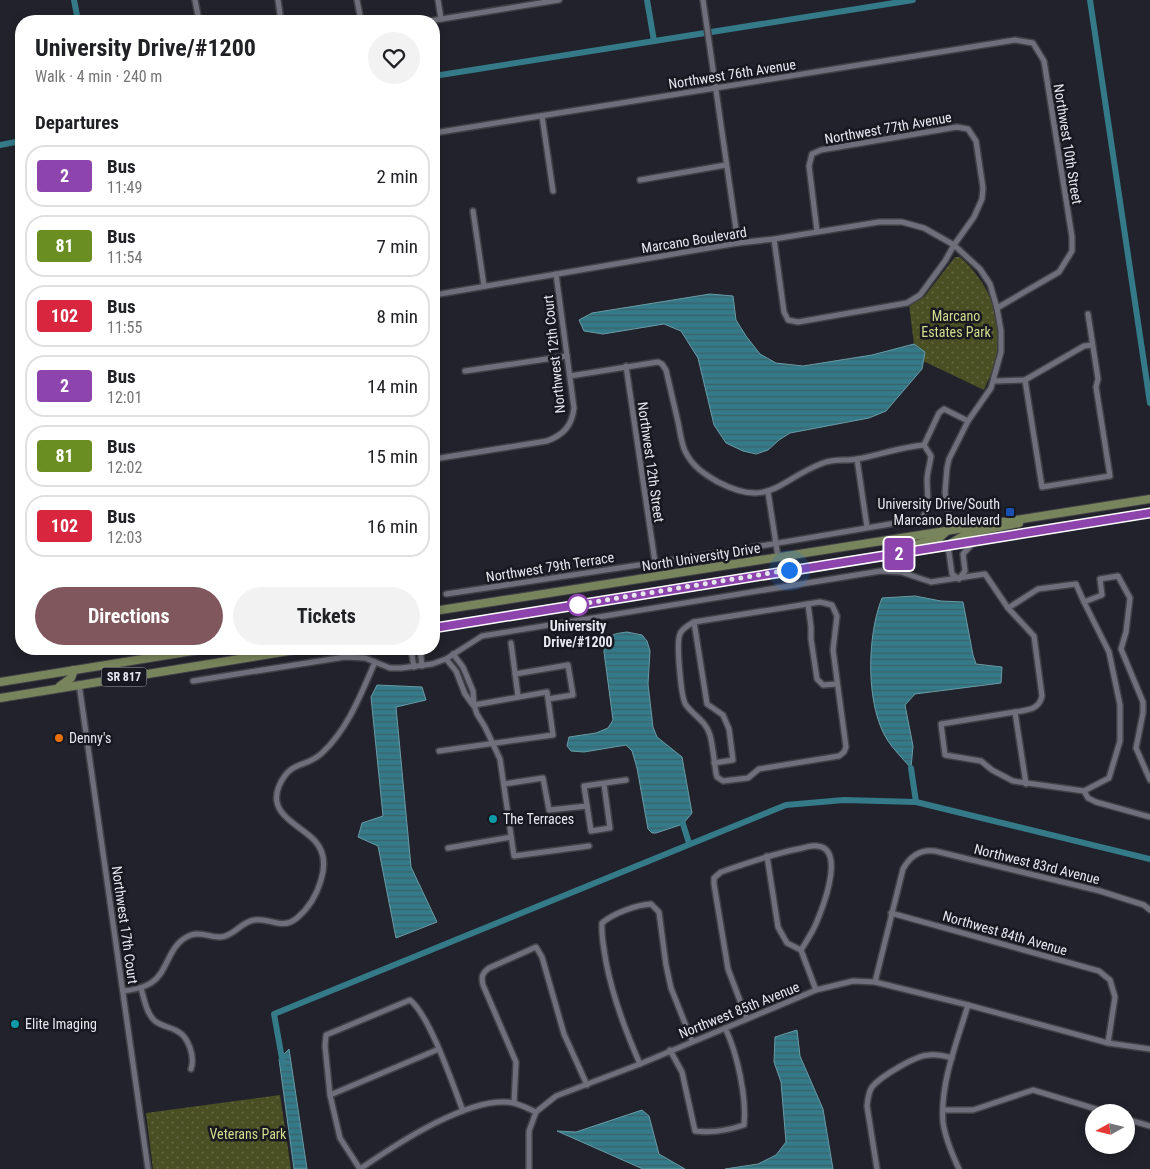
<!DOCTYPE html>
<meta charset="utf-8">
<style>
:root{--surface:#fff;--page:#f2f2f2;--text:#202124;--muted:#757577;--line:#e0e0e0;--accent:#7f575c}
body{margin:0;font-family:"Roboto Condensed",sans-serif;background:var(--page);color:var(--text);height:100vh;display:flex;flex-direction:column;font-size:19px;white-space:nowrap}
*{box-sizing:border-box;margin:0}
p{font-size:16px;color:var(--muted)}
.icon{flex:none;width:28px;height:28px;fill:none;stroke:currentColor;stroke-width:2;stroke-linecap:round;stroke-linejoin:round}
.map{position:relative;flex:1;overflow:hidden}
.details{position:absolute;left:15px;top:15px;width:425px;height:640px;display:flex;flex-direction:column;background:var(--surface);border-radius:20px;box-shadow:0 2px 8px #0003}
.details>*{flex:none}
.badge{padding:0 10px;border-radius:4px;font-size:18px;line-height:32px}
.needle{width:32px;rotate:262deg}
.fabs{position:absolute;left:1085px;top:1104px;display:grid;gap:10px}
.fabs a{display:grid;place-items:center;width:50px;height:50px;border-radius:50%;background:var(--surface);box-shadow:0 2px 8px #0003;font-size:25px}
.you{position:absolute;width:25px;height:25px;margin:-12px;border:4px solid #fff;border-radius:50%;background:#1a73e8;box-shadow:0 0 0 8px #1a73e833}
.map>.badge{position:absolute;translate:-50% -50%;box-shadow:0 0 0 2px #fff}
h2{padding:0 20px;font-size:19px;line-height:45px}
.round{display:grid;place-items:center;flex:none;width:52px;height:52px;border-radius:26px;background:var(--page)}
.headline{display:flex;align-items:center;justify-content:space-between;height:85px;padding:0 20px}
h1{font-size:24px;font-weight:700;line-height:38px}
.action{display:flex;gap:10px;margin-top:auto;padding:10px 20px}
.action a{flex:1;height:58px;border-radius:30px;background:var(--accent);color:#fff;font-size:20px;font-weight:700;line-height:58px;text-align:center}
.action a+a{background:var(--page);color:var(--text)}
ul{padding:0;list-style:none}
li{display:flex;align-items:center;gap:15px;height:62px;margin:0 10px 8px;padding:0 10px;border:2px solid var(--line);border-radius:20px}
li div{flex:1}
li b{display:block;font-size:19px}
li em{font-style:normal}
li .badge{min-width:55px;font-weight:700;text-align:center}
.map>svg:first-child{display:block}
.green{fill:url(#green-dots)}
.water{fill:url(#water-rules);stroke:#699ba6}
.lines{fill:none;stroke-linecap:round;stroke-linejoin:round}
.canal{stroke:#347a88;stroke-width:6}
.street-casing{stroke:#404047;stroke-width:8}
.primary-casing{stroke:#404047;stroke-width:10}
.street{stroke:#6e6f7a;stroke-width:5}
.primary{stroke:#78845b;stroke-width:8}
.line-casing{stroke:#fff;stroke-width:11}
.line{stroke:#8e44ad;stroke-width:8}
.walk{stroke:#e6e7ed;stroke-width:5;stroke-dasharray:0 9}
.transit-dot{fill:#1a4fb4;stroke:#181821;stroke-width:2}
.stop-dot{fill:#fff;stroke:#8e44ad;stroke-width:2.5}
.food-dot{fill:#e8710a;stroke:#181821;stroke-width:2}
.culture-dot{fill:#0f9aa8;stroke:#181821;stroke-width:2}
.labels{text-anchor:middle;stroke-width:5;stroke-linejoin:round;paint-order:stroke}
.shield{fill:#181821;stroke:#a8a9b0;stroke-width:1}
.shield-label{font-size:12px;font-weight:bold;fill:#e6e7ed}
.street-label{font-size:14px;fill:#e6e7ed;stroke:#181821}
.park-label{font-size:14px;fill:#d4dd8d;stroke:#181821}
.poi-label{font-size:14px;fill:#e6e7ed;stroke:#181821;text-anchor:start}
.stop-label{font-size:14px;font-weight:bold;fill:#e6e7ed;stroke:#181821}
</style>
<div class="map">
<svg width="1150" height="1169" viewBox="0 0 1150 1169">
<defs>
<pattern id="green-dots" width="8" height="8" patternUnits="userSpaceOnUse" patternTransform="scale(1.25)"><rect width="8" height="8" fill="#4a4e23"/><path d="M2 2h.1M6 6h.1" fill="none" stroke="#646843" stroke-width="1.8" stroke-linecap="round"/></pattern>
<pattern id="water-rules" width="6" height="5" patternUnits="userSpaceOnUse" patternTransform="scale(1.25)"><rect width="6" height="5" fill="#347a88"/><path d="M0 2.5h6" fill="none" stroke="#3c626b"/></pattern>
</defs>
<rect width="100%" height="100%" fill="#21222b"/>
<!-- green -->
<g class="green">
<path d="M955 257H960C987 281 1002 313 998 350 997 363 989 378 984 390L923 361 925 352 914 344 909 305 924 297Z"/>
<path d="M280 1095 291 1169H153L146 1113Z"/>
</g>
<!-- water -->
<g class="water">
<path d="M710 294 733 296 736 320 746 336 760 354 776 363 803 366 872 355 914 344 925 352 922 369 886 411 869 418 790 433 779 440 768 450 756 454 743 451 726 443 714 425 698 358 681 331 664 324 603 334 584 331 579 320 592 313Z"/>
<path d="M915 596 941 601 963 602 973 655 976 664 1002 667 1001 683 915 694 905 705 913 746 911 768C903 759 894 750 888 741 865 706 867 635 882 598Z"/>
<path d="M627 632 642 635 647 641 650 651 648 684 653 727 657 737 682 757 692 813 683 824 656 833H652L648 829 637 768 632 751 626 745 584 752 571 751 567 746 569 737 596 733 608 728 613 720 604 652C605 635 612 634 627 632Z"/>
<path d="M377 685 422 687 426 700 396 707 411 867 437 922 396 938 378 846 358 837 362 823 383 816 371 697Z"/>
<path d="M797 1030 800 1056 823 1109 833 1169H725L758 1164 776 1155 786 1142 781 1082 774 1062 775 1037Z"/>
<path d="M289 1049 307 1169H294L279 1059Z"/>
<path d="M642 1110 649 1116 659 1154 685 1169H643L557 1131 576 1132Z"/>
</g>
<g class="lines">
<!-- canal -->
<g class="canal">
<path d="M74 0 78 21"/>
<path d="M647 0 654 41"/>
<path d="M1090 0 1150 403"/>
<path d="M434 76 913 0"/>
<path d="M0 145 21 141"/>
<path d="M911 768 916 802"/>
<path d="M683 824 689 843"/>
<path d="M283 1064 274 1014 786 805 844 800 916 802 1150 859"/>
</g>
<!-- street casing -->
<g class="street-casing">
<g id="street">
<path d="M195 0 199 21"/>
<path d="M278 0 281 21"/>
<path d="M357 0 361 21"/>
<path d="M438 0 441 19"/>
<path d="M703 0 738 243"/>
<path d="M429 21 559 0"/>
<path d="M542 116 553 191"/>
<path d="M434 133 1015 40 1033 43 1044 61 1072 237V251L1059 272 997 308"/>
<path d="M640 180 726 165"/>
<path d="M473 211 484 286"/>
<path d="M774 239 784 312 788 320 798 322 907 303 920 295 945 261 954 245 974 217 982 199 983 188 976 141 968 129 957 127 821 150 812 154 809 166 817 231"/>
<path d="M434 295 738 243 774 239 879 222H902L924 228 954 245 980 269 990 284 997 308 1001 331V352L991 388 968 421 949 459 947 468 945 492 950 529"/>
<path d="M626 366 655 562"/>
<path d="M465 371 567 356"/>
<path d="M570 376 658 362 662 364 666 370C670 387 674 404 678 422 680 431 681 442 685 451 692 466 704 474 718 482 770 509 778 480 823 463 833 459 846 461 857 459 879 455 901 447 924 445"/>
<path d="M1025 380 1042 487 1110 476 1096 387 1098 379 1088 314"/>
<path d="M995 381 1025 380 1084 346 1092 345"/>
<path d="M924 445 939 413 944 409 968 421"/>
<path d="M434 459 547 441C563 435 572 426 574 408L556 274"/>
<path d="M857 459 867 527"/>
<path d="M768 492 778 557"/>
<path d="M948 546 952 574 959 579 965 571 963 554 974 542"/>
<path d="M446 594 725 552 920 519C931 513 927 491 927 480 927 473 930 464 931 456L924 445"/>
<path d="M820 602 832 605 837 616 833 650 846 747 844 752 839 756 759 769 748 778 723 781 717 777 716 773C714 760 713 747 710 735 706 721 694 716 686 705 681 699 676 642 680 634 682 628 689 625 694 622Z"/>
<path d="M808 604 811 627V639L817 679 823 685 837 684"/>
<path d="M1008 608 1038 589 1076 584 1084 602 1102 595 1100 579 1118 576 1130 598 1126 632 1121 649 1143 702V713L1136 748 1150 780"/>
<path d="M694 622 707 704 723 715 729 729 733 760 714 763"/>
<path d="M511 643 518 696"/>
<path d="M411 649 414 667"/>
<path d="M420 649 422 666"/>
<path d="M453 654 463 667 473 691 474 705 477 714 485 727 500 759 514 856 589 846"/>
<path d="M446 659 456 671 465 694 473 705"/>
<path d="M193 681 345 657 365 658 390 668H401L432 664 446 659 482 636 881 571 901 572 931 582 985 574 1008 608 1034 636 1042 696C1039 710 1027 710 1015 712L1026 784"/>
<path d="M79 684 148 1169"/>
<path d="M474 705 547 692 548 699"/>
<path d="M1015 712 941 724 945 755 981 761 992 770 1013 781 1084 791 1088 798 1096 802 1150 817"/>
<path d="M439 751 553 735 548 699 573 695 568 665 515 674"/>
<path d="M504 784 543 778 549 810 587 806"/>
<path d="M604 784 610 828 591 831 584 786 626 780"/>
<path d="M1084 791 1109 778 1120 741V705L1109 652 1084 602"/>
<path d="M448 848 511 837"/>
<path d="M767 856 778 927 787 943 801 950"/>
<path d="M891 913 1099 971 1110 980 1115 997 1108 1043"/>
<path d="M875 982 903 869C910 856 921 849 935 851L1100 891 1144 905 1150 910"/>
<path d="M141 988C144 998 146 1013 155 1021 161 1026 170 1027 177 1031 189 1037 195 1057 191 1069"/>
<path d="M123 991C132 990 143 988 151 983 169 972 167 944 191 935 202 931 210 938 221 937 234 936 241 922 254 920 270 917 281 931 297 918 309 908 317 894 321 880 325 867 325 852 315 841 301 825 267 815 279 786 291 759 305 769 322 753 348 729 361 694 375 662"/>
<path d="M747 1019 728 969 714 884V878L721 872C747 863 772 854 798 849 804 848 811 845 817 846 848 848 820 916 813 930 809 937 805 944 801 950L816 990"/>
<path d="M670 1050 682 1072 695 1131C710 1133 729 1130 744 1125 747 1098 737 1052 725 1028"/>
<path d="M640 1064C625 1030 613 998 606 962 604 948 601 937 602 923 614 913 636 905 651 904L659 912 666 965 671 988 692 1041"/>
<path d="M330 1095 439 1049"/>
<path d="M514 1103 516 1062 483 985C481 977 482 973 489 968L536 947 542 957 564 1034 587 1085"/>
<path d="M943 1110H973L1033 1090 1106 1112"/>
<path d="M536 1112 556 1096 640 1064 816 990 853 981 875 982 968 1005 1108 1043 1150 1049"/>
<path d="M1126 1119 1150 1126"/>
<path d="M360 1169 340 1138 330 1095 325 1046 326 1035 410 1000C430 1016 453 1085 463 1111"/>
<path d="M360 1169C395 1145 471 1094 514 1103 521 1105 529 1109 536 1112"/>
<path d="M529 1169V1131L536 1112"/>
<path d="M877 1169 867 1106C868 1099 868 1093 872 1087 880 1077 916 1055 929 1055 937 1054 945 1056 952 1058"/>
<path d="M959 1169C952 1154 945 1138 943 1122 940 1083 957 1042 968 1005"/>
</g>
</g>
<!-- primary casing -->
<g class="primary-casing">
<g id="primary">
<path d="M950 544 968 533 1019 523"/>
<path d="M897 550 939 538 948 530"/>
<path d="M434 611 1150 499"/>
<path d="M434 628 1150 513"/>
<path d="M242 656 256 649"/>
<path d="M0 682 205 649"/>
<path d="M60 686 71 678 74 670"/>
<path d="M0 698 301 649"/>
</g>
</g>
<!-- street -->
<use href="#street" class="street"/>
<!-- primary -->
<use href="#primary" class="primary"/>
</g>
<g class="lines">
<!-- line casing -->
<g class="line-casing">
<path id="line" d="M434 628 1150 513"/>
</g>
<!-- line -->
<use href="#line" class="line"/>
<!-- walk -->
<path class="walk" d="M578 605H575L789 570"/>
</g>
<!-- markers -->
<rect class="transit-dot" x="1005" y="507" width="10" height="10" rx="2.5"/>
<circle class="stop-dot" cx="578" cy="605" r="10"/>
<circle class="food-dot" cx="59" cy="738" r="5"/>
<g class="culture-dot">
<circle cx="493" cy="819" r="5"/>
<circle cx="15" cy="1024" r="5"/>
</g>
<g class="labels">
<!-- shield labels -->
<rect class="shield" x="101.5" y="667.5" width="45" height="19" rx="4"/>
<g class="shield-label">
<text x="124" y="681">SR 817</text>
</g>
<!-- street labels -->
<g class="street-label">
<text transform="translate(732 74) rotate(-9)" y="5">Northwest 76th Avenue</text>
<text transform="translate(888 128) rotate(-10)" y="5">Northwest 77th Avenue</text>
<text transform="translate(1068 144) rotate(81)" y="5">Northwest 10th Street</text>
<text transform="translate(694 240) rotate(-9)" y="5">Marcano Boulevard</text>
<text transform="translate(554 354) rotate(-96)" y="5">Northwest 12th Court</text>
<text transform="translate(651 462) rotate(82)" y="5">Northwest 12th Street</text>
<text transform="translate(701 557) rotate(-9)" y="5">North University Drive</text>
<text transform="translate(550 567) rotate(-9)" y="5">Northwest 79th Terrace</text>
<text transform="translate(1037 864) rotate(14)" y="5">Northwest 83rd Avenue</text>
<text transform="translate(125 925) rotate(82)" y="5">Northwest 17th Court</text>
<text transform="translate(1005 933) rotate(16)" y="5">Northwest 84th Avenue</text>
<text transform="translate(739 1010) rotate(-22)" y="5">Northwest 85th Avenue</text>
</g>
<!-- park labels -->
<g class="park-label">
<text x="956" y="321">Marcano<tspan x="956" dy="16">Estates Park</tspan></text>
<text x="248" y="1139">Veterans Park</text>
</g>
<!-- poi labels -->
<g class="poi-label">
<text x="1000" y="509" text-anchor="end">University Drive/South<tspan x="1000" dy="16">Marcano Boulevard</tspan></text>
<text x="69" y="743">Denny's</text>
<text x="503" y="824">The Terraces</text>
<text x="25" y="1029">Elite Imaging</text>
</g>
<!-- stop labels -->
<g class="stop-label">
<text x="578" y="631">University<tspan x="578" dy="16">Drive/#1200</tspan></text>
</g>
</g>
</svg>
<div class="fabs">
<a><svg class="needle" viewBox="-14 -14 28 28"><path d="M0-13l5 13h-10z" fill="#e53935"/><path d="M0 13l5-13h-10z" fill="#757577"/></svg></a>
</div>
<div class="you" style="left:789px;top:570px"></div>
<b class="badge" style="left:899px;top:554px;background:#8e44ad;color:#fff">2</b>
<section class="details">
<div class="headline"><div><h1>University Drive/#1200</h1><p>Walk · 4 min · 240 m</p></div><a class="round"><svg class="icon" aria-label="heart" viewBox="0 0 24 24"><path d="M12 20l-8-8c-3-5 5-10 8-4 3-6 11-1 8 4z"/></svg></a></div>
<h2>Departures</h2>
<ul>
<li><span class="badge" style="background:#8e44ad;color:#fff">2</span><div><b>Bus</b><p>11:49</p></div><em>2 min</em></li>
<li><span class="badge" style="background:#6b8e23;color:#fff">81</span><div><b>Bus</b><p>11:54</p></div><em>7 min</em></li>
<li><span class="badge" style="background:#d7263d;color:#fff">102</span><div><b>Bus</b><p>11:55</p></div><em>8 min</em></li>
<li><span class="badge" style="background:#8e44ad;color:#fff">2</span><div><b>Bus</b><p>12:01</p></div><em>14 min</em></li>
<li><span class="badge" style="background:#6b8e23;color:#fff">81</span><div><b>Bus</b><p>12:02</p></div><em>15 min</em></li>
<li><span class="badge" style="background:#d7263d;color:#fff">102</span><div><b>Bus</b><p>12:03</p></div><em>16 min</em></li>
</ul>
<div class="action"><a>Directions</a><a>Tickets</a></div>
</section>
</div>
